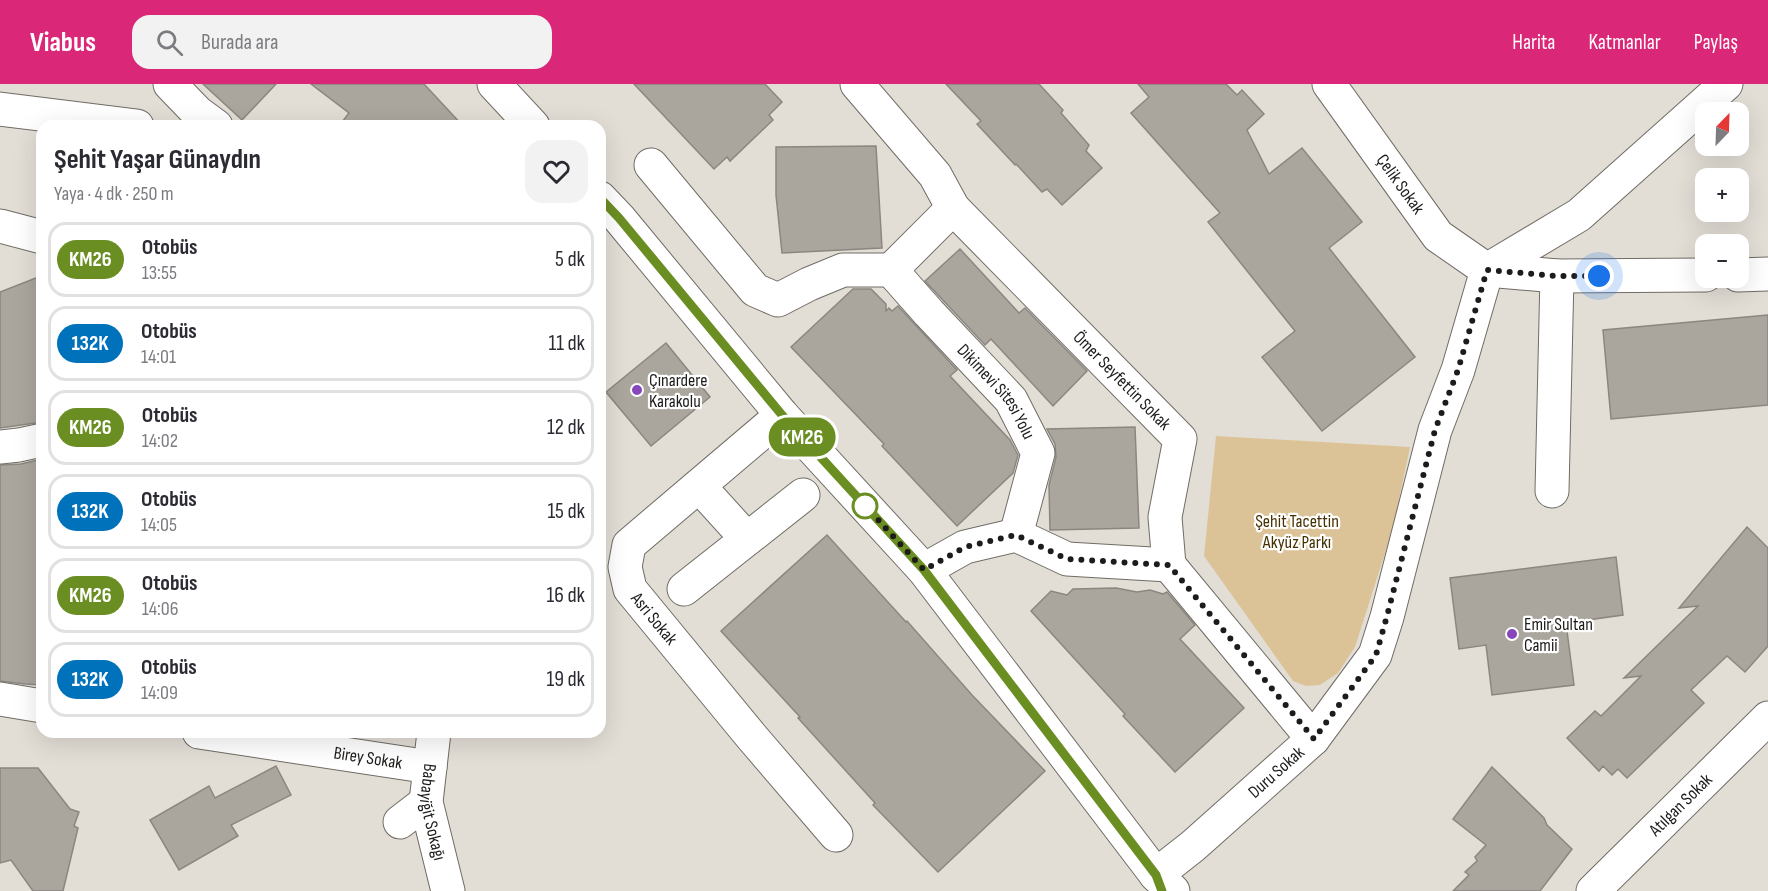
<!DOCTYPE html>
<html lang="tr">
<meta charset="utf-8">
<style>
:root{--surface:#fff;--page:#f2f2f3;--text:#2b2b33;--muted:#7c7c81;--line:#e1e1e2;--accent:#db2777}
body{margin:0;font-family:"Sofia Sans Condensed",sans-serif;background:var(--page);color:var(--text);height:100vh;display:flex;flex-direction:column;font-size:22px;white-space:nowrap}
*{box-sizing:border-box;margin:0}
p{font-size:20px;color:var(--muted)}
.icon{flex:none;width:33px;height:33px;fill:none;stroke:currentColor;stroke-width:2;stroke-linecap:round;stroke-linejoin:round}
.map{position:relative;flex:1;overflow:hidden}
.details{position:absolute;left:36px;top:36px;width:570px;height:618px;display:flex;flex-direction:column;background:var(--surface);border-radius:18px;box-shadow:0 6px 24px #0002}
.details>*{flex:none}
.badge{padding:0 12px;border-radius:20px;font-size:21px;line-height:39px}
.needle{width:39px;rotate:23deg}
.controls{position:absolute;left:1695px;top:18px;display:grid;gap:12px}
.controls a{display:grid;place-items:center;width:54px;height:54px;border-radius:12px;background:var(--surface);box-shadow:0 6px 24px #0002;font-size:30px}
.you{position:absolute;width:30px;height:30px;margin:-15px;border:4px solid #fff;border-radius:50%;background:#1a73e8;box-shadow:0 0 0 9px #1a73e833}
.map>.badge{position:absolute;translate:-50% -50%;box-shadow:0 0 0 3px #fff}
.round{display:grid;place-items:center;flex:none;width:63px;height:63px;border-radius:18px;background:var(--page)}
.head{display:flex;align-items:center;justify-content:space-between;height:102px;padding:0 18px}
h1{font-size:28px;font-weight:700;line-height:45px}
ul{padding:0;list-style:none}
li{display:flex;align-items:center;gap:18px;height:75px;margin:0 12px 9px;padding:0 6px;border:3px solid var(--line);border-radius:18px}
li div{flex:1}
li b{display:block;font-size:22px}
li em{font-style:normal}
li .badge{min-width:66px;font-weight:700;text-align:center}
header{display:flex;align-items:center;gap:36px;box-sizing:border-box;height:84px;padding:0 30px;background:var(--accent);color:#fff}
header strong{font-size:28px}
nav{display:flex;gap:33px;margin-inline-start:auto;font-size:21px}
.search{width:420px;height:54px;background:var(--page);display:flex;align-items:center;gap:15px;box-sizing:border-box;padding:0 21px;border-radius:18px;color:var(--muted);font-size:22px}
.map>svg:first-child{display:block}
.green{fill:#dcc397}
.building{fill:#aaa69e;stroke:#8b8780;stroke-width:1.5}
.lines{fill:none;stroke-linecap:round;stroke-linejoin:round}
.minor-casing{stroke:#706c65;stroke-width:35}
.major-casing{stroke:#706c65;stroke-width:35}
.minor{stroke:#fff;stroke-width:33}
.major{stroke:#fff;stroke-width:33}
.line-casing{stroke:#fff;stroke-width:14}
.line{stroke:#6b8e23;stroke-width:9}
.walk{stroke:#1e1c1a;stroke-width:6;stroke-dasharray:0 10.8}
.poi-dot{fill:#8846bb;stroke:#fff;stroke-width:2}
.stop-dot{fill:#fff;stroke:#6b8e23;stroke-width:3}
.labels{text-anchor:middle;stroke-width:4.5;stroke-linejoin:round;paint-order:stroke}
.street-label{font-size:18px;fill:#1e1c1a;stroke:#fff}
.poi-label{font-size:18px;fill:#1e1c1a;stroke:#fff;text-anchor:start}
.park-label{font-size:18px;fill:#453001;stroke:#fff}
</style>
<header>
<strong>Viabus</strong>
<div class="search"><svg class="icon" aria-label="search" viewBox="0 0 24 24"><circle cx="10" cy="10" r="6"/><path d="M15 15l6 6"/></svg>Burada ara</div>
<nav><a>Harita</a><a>Katmanlar</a><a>Paylaş</a></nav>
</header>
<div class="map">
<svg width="1768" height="807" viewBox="0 0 1768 807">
<rect width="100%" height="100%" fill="#e2ded6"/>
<!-- green -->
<path class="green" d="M1216 352 1410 363 1393 444 1355 563 1338 589 1320 601 1306 602 1293 597 1204 472Z"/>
<!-- building -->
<g class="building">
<path d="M203 0H276L242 36Z"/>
<path d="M311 0H424L463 42H339L349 29Z"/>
<path d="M634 0H765L782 18 769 31 773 36 730 77 727 73 714 85Z"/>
<path d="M946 0H1039L1063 26 1061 29 1089 61 1086 67 1102 84 1062 121 1047 105 1042 108 1016 80 1015 81 977 40 981 37Z"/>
<path d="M1138 0H1226L1237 11 1242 6 1264 30 1247 46 1269 90 1302 64 1362 138 1329 164 1415 273 1322 347 1262 273 1295 247 1208 138 1220 129 1131 29 1149 13Z"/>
<path d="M876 62 882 164 782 169 776 111V63Z"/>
<path d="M960 165 1019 229 1025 224 1087 287 1053 322 991 255 985 261 925 197Z"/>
<path d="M36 194 42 208V338L0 344V208Z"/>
<path d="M853 205H871L886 220V227L889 224 892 227 898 222 957 286 950 292 1010 356 1018 371 1013 389 957 442 882 362 884 360 791 263Z"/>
<path d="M1768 231V321L1611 335 1603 246Z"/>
<path d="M666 259 710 313 651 362 606 308Z"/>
<path d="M1135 343 1139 444 1050 446 1049 401 1056 373 1055 360 1047 345Z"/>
<path d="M42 375V601L25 600 0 597V381L21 380Z"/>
<path d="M1747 443 1768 464V562L1745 588 1727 572 1691 606 1704 619 1627 694 1618 685 1612 691 1603 682 1599 687 1567 654 1595 627 1601 632 1641 592 1624 594 1698 522 1679 524Z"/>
<path d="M827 451 906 538 907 537 972 611 1045 687 938 788 873 721 875 719 798 634 800 633 721 547Z"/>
<path d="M1616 473 1623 531 1566 539 1574 601 1492 611 1486 561 1459 565 1450 494Z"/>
<path d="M1116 504 1137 508 1150 506 1163 510 1167 508 1195 541 1180 555 1244 624 1175 688 1123 632 1125 630 1031 527 1051 507 1067 511 1073 505Z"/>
<path d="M276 682 291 711 231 741 238 752 179 786 150 736 209 702 215 714Z"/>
<path d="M1492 683 1544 734 1547 741 1572 765 1540 807H1453L1469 791 1465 788 1477 777 1475 773 1486 761 1453 735Z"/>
<path d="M0 684H38L70 725 79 728 74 742 78 744 63 807H33L11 776 0 779Z"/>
</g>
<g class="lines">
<!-- minor casing -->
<g class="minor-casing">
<g id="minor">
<path d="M170 0 197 28 216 42"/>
<path d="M494 0 533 42"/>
<path id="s1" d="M857 0 935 91 953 124 1180 355 1165 433 1169 481 1313 655"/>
<path id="s2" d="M1329 0 1438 152 1487 186 1557 192 1706 191"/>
<path d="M0 25 137 42"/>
<path d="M651 81 755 206 778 216 809 200 843 186H891"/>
<path id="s3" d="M600 114 619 134 782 331 924 486 1156 791 1193 762 1313 655 1375 571 1387 533 1435 346 1458 286 1487 186"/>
<path id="s4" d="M953 124 891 186 929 229 1011 316 1038 369 1016 451"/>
<path d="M0 142 42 153"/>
<path d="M1487 186 1579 131 1726 0"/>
<path d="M1738 191 1768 190"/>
<path id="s5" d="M782 331 629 461 625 483 630 505 751 652 836 751"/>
<path d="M0 363 19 361 42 356"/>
<path d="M699 402 747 455"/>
<path d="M1552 407 1557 192"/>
<path d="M924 486 965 463 1016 451 1067 475 1169 481"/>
<path d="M684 505 803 411"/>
<path d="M0 615 42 622"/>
<path id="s6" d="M199 648 430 683"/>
<path id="s7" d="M434 648 426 718 448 807"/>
<path d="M400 738 426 718"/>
<path id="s8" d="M1593 807 1768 634"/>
</g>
</g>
<!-- major casing -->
<g class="major-casing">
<path id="major" d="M1156 791 1173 807"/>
</g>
<!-- minor -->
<use href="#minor" class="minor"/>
<!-- major -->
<use href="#major" class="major"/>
</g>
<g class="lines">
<!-- line casing -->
<g class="line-casing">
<path id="line" d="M600 114 619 134 782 331 924 486 1156 791 1162 807"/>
</g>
<!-- line -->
<use href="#line" class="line"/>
<!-- walk -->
<path class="walk" d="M865 422 861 417 924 486 965 463 1016 451 1067 475 1169 481 1314 655 1376 571 1387 532 1435 346 1458 286 1487 186 1557 192H1599"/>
</g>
<!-- markers -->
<g class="poi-dot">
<circle cx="637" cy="306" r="6"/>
<circle cx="1512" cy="550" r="6"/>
</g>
<circle class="stop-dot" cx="865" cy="422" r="12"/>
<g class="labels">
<!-- street labels -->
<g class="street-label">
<text dy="6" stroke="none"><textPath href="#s2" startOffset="123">Çelik Sokak</textPath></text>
<text dy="6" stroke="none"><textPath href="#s1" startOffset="399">Ömer Seyfettin Sokak</textPath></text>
<text dy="6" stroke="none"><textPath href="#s4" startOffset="249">Dikimevi Sitesi Yolu</textPath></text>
<text dy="6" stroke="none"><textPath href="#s5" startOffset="284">Asri Sokak</textPath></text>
<text dy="6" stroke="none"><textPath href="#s6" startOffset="171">Birey Sokak</textPath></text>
<text dy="6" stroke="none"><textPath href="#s3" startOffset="1035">Duru Sokak</textPath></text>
<text dy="6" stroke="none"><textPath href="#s8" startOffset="123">Atılgan Sokak</textPath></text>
<text dy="6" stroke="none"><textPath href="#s7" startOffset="81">Babayiğit Sokağı</textPath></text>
</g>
<!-- poi labels -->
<g class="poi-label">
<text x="649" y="302">Çınardere<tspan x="649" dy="21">Karakolu</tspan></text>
<text x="1524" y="546">Emir Sultan<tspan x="1524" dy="21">Camii</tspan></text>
</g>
<!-- park labels -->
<g class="park-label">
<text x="1297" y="443">Şehit Tacettin<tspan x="1297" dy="21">Akyüz Parkı</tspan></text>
</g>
</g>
</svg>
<div class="controls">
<a><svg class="needle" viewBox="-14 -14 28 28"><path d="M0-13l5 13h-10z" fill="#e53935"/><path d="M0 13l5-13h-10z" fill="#7c7c81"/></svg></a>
<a>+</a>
<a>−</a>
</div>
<div class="you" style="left:1599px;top:192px"></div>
<b class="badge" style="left:802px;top:353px;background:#6b8e23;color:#fff">KM26</b>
<section class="details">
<div class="head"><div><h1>Şehit Yaşar Günaydın</h1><p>Yaya · 4 dk · 250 m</p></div><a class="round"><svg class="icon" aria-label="heart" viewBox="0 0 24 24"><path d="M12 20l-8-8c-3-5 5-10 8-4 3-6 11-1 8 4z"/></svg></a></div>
<ul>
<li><span class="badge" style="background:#6b8e23;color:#fff">KM26</span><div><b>Otobüs</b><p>13:55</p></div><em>5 dk</em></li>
<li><span class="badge" style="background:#0072bc;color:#fff">132K</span><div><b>Otobüs</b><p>14:01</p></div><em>11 dk</em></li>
<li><span class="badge" style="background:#6b8e23;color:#fff">KM26</span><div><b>Otobüs</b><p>14:02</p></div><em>12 dk</em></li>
<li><span class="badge" style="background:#0072bc;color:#fff">132K</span><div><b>Otobüs</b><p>14:05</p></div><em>15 dk</em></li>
<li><span class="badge" style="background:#6b8e23;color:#fff">KM26</span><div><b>Otobüs</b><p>14:06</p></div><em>16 dk</em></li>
<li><span class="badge" style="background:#0072bc;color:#fff">132K</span><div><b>Otobüs</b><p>14:09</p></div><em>19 dk</em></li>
</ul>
</section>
</div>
